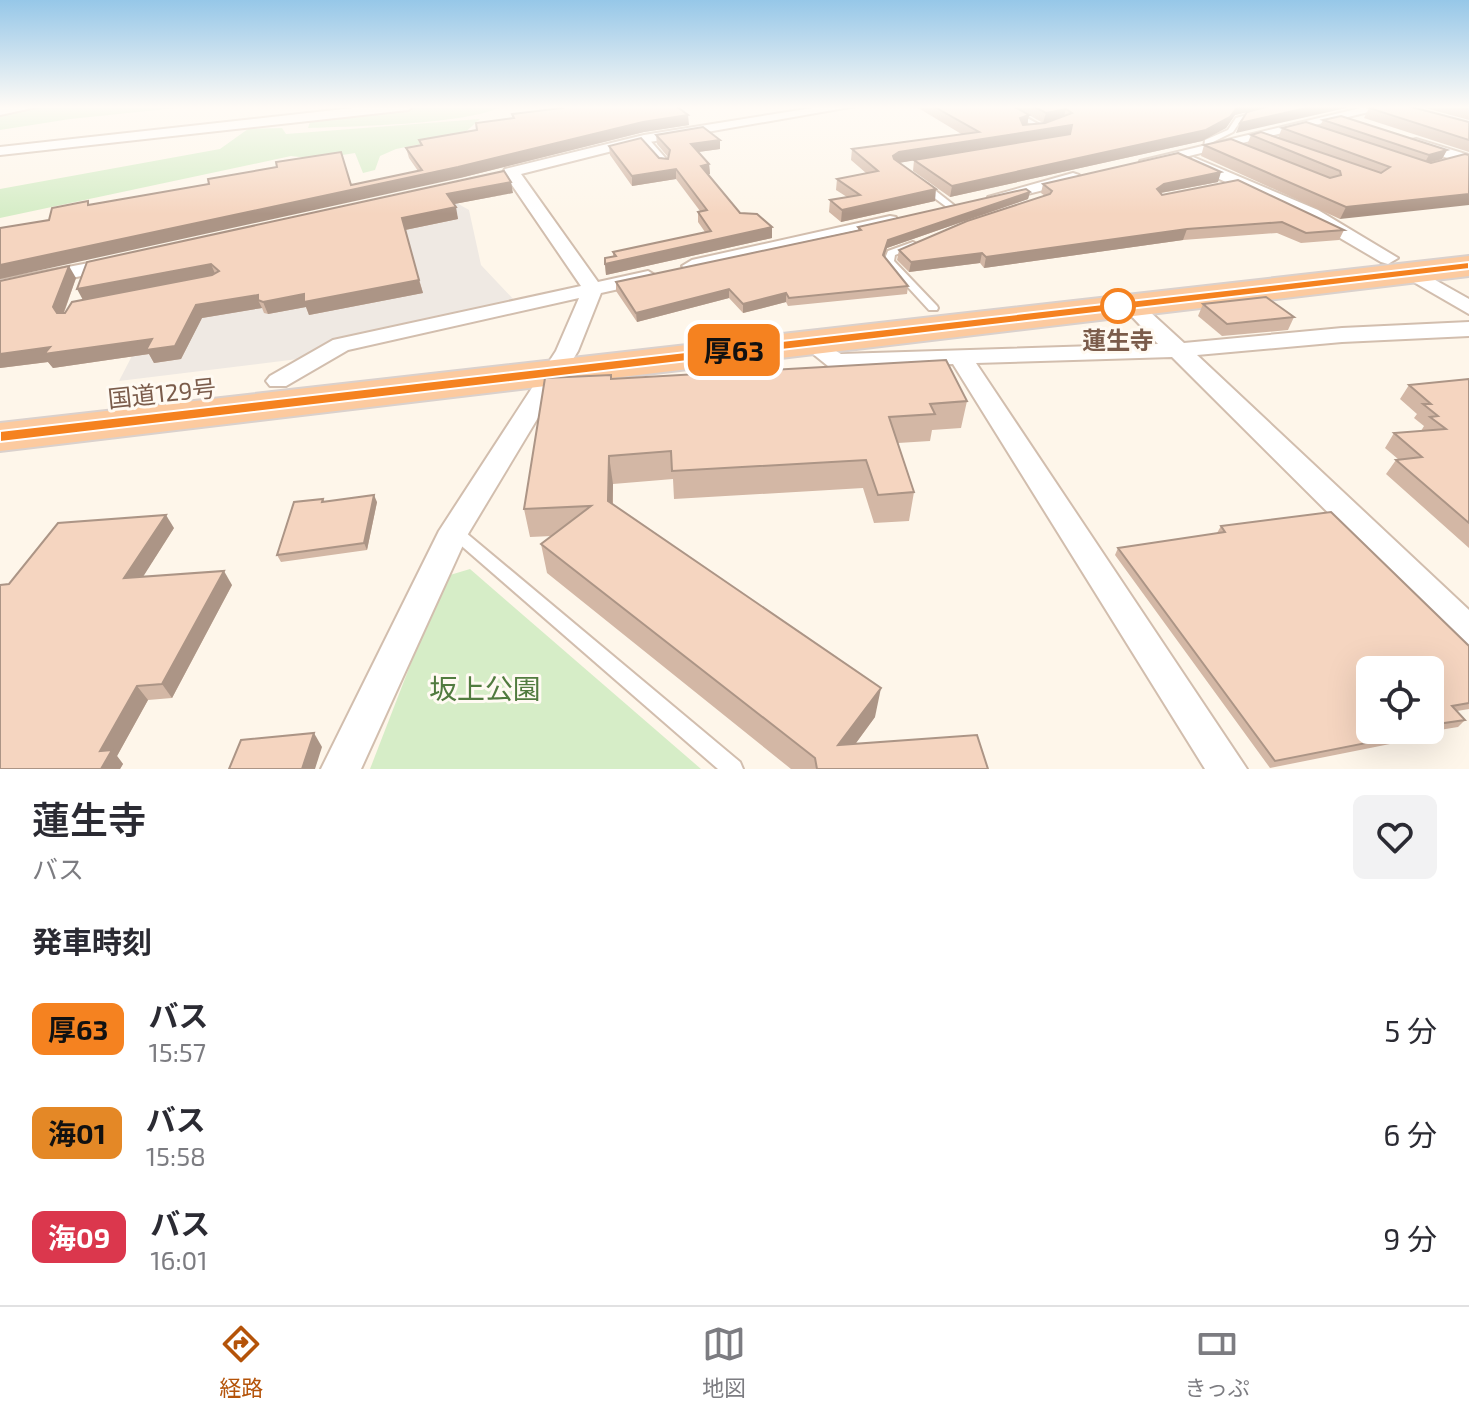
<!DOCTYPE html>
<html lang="ja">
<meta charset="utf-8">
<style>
:root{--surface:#fff;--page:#f2f2f3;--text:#2b2b33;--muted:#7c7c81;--line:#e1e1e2;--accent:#b45309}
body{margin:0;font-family:"Exo 2","Noto Sans JP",sans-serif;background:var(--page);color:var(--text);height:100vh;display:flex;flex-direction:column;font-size:30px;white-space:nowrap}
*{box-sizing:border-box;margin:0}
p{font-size:26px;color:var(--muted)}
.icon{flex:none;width:44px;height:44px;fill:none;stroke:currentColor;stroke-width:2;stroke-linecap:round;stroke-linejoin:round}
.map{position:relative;height:769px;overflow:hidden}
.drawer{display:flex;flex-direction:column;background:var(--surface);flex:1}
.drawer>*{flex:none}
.badge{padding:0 16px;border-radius:12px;font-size:28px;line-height:52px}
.fabs{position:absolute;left:1356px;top:656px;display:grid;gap:16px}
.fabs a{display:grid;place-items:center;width:88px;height:88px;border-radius:12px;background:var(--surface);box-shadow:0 8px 32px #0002;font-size:40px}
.map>.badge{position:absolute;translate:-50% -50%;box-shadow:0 0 0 4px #fff}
h2{padding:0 32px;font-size:30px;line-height:72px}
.round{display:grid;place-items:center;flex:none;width:84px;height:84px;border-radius:12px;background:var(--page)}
.head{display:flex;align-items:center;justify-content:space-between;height:136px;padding:0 32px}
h1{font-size:38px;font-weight:600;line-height:60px}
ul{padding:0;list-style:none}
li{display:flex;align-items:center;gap:24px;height:104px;padding:0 32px}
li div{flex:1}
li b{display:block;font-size:30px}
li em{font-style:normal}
li .badge{min-width:88px;font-weight:700;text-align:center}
.tabs{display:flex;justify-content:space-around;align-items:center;height:112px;border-top:2px solid var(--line);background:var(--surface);font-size:22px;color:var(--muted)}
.tabs a{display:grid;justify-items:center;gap:4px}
.tabs .selected{color:var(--accent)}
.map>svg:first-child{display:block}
.industrial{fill:#efe9e3}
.green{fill:#d6edc7}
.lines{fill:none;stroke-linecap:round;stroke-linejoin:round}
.service-casing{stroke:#d2beae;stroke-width:4}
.minor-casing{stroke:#d2beae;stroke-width:4}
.trunk-casing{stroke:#dad1cd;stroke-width:4}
.service{fill:#fff;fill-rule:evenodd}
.minor{fill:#fff;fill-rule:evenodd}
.trunk{fill:#fcca9f;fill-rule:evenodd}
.wall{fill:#d3b7a5;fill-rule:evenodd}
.shaded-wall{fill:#ac9586}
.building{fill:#f5d5c0;stroke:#ac9586;stroke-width:2}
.line{fill:#f58220;stroke:#fff;stroke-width:2}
.stop-dot{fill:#fff;stroke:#f58220;stroke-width:4}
.labels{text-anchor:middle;stroke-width:6;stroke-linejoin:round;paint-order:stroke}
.stop-label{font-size:24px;font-weight:bold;fill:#7b5c4b;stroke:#fffaf2}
.street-label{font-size:24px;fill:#7b5c4b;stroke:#fffaf2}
.near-park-label{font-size:28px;fill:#517b3f;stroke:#fffaf2}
</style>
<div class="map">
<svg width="1469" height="769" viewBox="0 0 1469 769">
<rect width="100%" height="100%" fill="#fef6ea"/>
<!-- industrial -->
<path class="industrial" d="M455 202 469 210 481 265 516 302 334 344 298 359 119 381 148 325Z"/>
<!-- green -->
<g class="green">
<path d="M55 106H196L70 119 0 130V114Z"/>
<path d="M418 106H503C466 125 353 126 308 128L310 122Z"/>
<path d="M480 119 461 136 396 149 380 156 375 170 363 173 355 153 317 159 291 156 0 218V189L220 149 248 129 282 128 286 134Z"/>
<path d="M470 569 701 769H370L423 632 450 575Z"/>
</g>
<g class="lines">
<!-- service casing -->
<g class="service-casing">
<g id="service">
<path d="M998 106H1006L1045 128 1035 130 1036 127Z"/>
<path d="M1260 106H1268L1274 111 1241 120 1233 132 1211 143 1210 149H1204L1205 140 1228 130 1236 118 1265 110Z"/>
<path d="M641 137H647L668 161V165H662L641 141Z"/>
<path d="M921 184H927L955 206 948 208 921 188Z"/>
<path d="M913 242 918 245 916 247 895 255 894 261 937 306 938 308 937 310H929L884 261 888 251Z"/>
<path d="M454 525 459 527 740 762 743 769H718L449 535 447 531 449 527Z"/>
</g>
</g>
<!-- minor casing -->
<g class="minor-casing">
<g id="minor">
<path d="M41 106 0 115V107Z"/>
<path d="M371 106H414L408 110 0 155V147Z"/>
<path d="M825 106H856L644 143 521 174 598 282 648 271 658 277 655 281 601 293 578 351 468 534 361 769H321L439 531 556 351 579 298 348 350 286 386H270L266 381 270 376 333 340 581 286 503 172 505 169 644 135Z"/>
<path d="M1369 106H1393L1148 166 1140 161Z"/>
<path d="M1416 139 1469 155V165L1411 146V140Z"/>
<path d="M1193 157 1318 210 1398 258 1388 264 1381 262 1306 218 1188 165 1185 162Z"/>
<path d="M1073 173 1079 175V181L996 202 988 197Z"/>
<path d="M890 216 896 217V225L692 272 682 266 692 260Z"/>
<path d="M115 258 125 264 122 268 0 292V280Z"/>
<path d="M1412 267 1469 299V314L1405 277 1402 273 1405 269Z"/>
<path d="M1131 299 1138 301 1184 343 1342 328 1469 322V336L1342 342 1197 355 1469 610V645L1457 641 1172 357 976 363 1247 769H1205L953 364 836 368 828 366 797 341 808 334 841 354 1158 344 1121 305Z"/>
</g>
</g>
<!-- trunk casing -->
<g class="trunk-casing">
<path id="trunk" d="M1469 256V276L0 451V423Z"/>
</g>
<!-- service -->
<use href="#service" class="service"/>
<!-- minor -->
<use href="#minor" class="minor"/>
<!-- trunk -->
<use href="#trunk" class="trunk"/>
</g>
<!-- wall -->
<g class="wall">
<path d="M556 106H676L689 125 644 132 460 178 49 220 89 205 351 185 418 171 409 158 406 148 420 145 419 140 477 130 513 118 512 114 557 109Z"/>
<path d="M915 106H1260L1259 109 1235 115 1226 128 1202 141 950 197 913 171 914 160 899 163 935 201 841 222 829 212 830 200 847 197 836 190 837 179 866 173 851 160 852 149 963 135ZM1022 111 1043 123 1027 124 1029 115Z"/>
<path d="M1418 106H1469V120Z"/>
<path d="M1369 108 1469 122V152L1364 118Z"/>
<path d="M1323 120 1447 150 1442 159 1340 219 1201 156 1204 145H1247L1251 135 1278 138 1282 128 1320 126Z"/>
<path d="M656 135 720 149 698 152 709 164 710 174H708L740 213 772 238 606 275 605 264 613 257V252L705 232 698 222V212L700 211 676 179 632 186 610 155 609 146 668 159V157L657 144Z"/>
<path d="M1218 182 1161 193 1162 195 1344 230 1339 240 1301 243 1277 233 1183 240 984 268 980 263 909 272 897 260 899 250 1045 196 1041 193 1043 184Z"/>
<path d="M1030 192 1028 199 887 248 884 256 908 286 907 294 788 306 786 302 743 313 729 298 637 322 616 291V282L858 230V227Z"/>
<path d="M513 193 454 204 458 219 405 230 423 293 309 315 306 307 268 314 264 313 262 308 202 318 181 359 154 363 149 354 53 368 48 362 0 368V281L76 278 64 313H65L83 300 87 262Z"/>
<path d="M1203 304 1294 317 1288 330 1222 336 1198 316Z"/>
<path d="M611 379 967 401 961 428 932 430 930 441 898 443 914 492 909 521 874 523 863 488 674 499 673 479 613 484V504L875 717 856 743 988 769H791L547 573 541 544 552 536 530 537 524 509Z"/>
<path d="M1469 379V548L1386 474 1396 460 1398 459 1385 448 1394 433 1421 431 1424 426 1414 418 1417 414 1400 399 1409 385Z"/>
<path d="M323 499 325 502H377L367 550 281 562 277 555Z"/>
<path d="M1221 526 1469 646V709L1457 711 1465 720 1458 727 1396 737 1390 744 1270 768 1115 555 1118 548 1217 533ZM1430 670V730H1370Z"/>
<path d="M174 528 143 576 232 585 172 698 148 700 117 756 123 764 120 769H0L9 584Z"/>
</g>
<!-- shaded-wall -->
<g class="shaded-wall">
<path d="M1238 106H1260L1259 109 1235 115 1226 128 1202 141 950 197 952 186Z"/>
<path d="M1315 106H1355L1236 133 1240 123Z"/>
<path d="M1066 109 1063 119 1043 123 1046 113Z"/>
<path d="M688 115 689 125 644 132 460 178 0 279V265L643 122Z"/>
<path d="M1029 115 1027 126 1018 128 1020 118Z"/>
<path d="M1072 125 1069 136 898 163 891 167 893 156 899 152Z"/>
<path d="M720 140V149L691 153V144Z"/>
<path d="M1447 150 1442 159 1424 164 1429 155Z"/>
<path d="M709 164 710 174 701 175V166Z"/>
<path d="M676 169V179L632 186V176Z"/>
<path d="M1221 172 1218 182 1160 193 1157 189 1164 184Z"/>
<path d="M511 182 513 193 449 205 447 194Z"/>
<path d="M936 189 935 201 841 222 842 210Z"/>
<path d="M1030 192 1028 199 887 248 882 263 883 255 888 240Z"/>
<path d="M1469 194V205L1340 219 1346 207Z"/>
<path d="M456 207 458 219 405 230 402 218Z"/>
<path d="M772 227V238L606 275 605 264Z"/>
<path d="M1187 229 1183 240 984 268 986 257Z"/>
<path d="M982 253 980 263 909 272 911 262Z"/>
<path d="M211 264 216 276 84 302 77 289Z"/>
<path d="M69 266 76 278 61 320 53 307Z"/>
<path d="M419 280 423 293 309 315 306 307 268 314 263 302 304 294Z"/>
<path d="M729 289V298L637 322 636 313Z"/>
<path d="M786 293V302L743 313V304Z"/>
<path d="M258 295V300L262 308 202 318 181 359 154 363 149 354 53 368 48 362 0 368V354L50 347 152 339 196 305Z"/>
<path d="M609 456 613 484 612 529 608 501Z"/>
<path d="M374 495 377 502 367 550 364 543Z"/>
<path d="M166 515 174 528 134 591 124 578Z"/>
<path d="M224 571 232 585 172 698 162 684Z"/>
<path d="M137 686 148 700 117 756 123 764 120 769H101L100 751Z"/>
<path d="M881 688 875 717 837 769 838 745Z"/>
<path d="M314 733 322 747 315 769H302Z"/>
</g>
<!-- building -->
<g class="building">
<path d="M560 106H676L688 115 643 122 458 167 0 265V228L49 220 52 208 88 201V205L209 184 208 179 277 167 276 162 341 152 351 185 422 170 406 148 422 145 419 140 477 130 476 123 514 118 512 114 562 108Z"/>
<path d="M933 106H1013L1029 115 1020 118 1023 125 1045 123 1072 113 1066 109 1046 113 1033 106H1238L1230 117 1206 130 952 186 914 160 1070 134 1072 125 899 152 893 156 894 159 936 189 842 210 830 200 860 195 837 179 878 171 852 149 979 132Z"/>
<path d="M1269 106H1315L1240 123 1247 112Z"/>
<path d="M1378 106H1408L1469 122V140L1369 108Z"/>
<path d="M1341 116 1447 150 1429 155 1323 120Z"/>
<path d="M1306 122 1431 163 1465 154 1469 155V194L1346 207 1204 145 1231 139 1330 178 1341 175 1340 171 1251 135 1261 132 1381 173 1390 167 1282 128Z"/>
<path d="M703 127 720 140 691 144 709 164 701 166 740 213 757 214 772 227 605 264V258L616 256 613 252 711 231 698 212 707 210 676 169 632 176 609 146 641 138 659 158 668 159 670 150 656 135Z"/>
<path d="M1178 153 1221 172 1164 184 1157 189 1162 195 1238 180 1344 230 1306 233 1282 222 1187 229 986 257 982 253 911 262 899 250 967 221 1050 194 1052 191 1043 184Z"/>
<path d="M504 171 511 182 447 194 456 207 402 218 419 280 304 302V294L263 302 258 300V295L196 305 175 346 146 350 152 339 44 354 50 347 0 354V281L69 266 53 307 57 313H65L72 302 212 275 219 271 211 264 77 289 87 262Z"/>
<path d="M1026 189 1030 192 888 240 883 255 908 286 789 298 786 293 743 304 729 289 636 313 616 282 861 230 858 227Z"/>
<path d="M1266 297 1294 317 1227 324 1203 304Z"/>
<path d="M946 360 967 401 930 404 935 414 889 417 914 492 878 495 866 460 672 471 671 451 609 456 608 501 881 688 838 745 977 735 988 769H817L815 758 541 544 591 506 524 509 545 378 611 375V379Z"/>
<path d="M1469 379V523L1396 460 1422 457 1394 433 1446 429 1430 417 1438 416 1423 404H1431L1409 385Z"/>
<path d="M374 495 364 543 277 555 294 502 323 499 322 502Z"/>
<path d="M1331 512 1469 646V703L1452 706 1465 720 1430 725V670H1370V730H1401L1392 732 1397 737 1275 761 1118 548 1225 532 1221 526Z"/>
<path d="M166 515 124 578 224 571 162 684 137 686 100 751 112 750 101 769H0V585L9 584 58 523Z"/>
<path d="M314 733 302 769H229L241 740Z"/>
</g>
<!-- sky -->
<linearGradient id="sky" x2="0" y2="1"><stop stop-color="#96c7e8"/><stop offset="0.5" stop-color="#fffbf6"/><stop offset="1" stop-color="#fffbf6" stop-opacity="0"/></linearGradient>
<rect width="1469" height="214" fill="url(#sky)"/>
<!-- line -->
<path class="line" d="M1469 262V269L0 442V431Z"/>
<!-- markers -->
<circle class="stop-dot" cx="1118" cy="306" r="16"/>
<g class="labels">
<!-- stop labels -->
<g class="stop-label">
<text x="1118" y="349">蓮生寺</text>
</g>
<!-- street labels -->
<g class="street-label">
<text transform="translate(162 394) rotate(-6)" y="8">国道129号</text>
</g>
<!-- near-park labels -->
<g class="near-park-label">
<text x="485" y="699">坂上公園</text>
</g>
</g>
</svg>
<div class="fabs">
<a><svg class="icon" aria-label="locate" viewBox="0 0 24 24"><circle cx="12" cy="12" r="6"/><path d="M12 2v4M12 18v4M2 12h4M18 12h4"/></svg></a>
</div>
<b class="badge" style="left:734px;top:350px;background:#f58220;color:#111">厚63</b>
</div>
<section class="drawer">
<div class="head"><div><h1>蓮生寺</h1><p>バス</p></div><a class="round"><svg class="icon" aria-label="heart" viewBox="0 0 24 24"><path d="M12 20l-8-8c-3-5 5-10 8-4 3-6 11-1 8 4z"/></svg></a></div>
<h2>発車時刻</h2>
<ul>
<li><span class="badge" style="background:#f58220;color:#111">厚63</span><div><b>バス</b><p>15:57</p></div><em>5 分</em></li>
<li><span class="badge" style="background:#e48826;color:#111">海01</span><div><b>バス</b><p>15:58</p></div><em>6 分</em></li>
<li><span class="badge" style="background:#db374d;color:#fff">海09</span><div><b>バス</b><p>16:01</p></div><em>9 分</em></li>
</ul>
</section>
<nav class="tabs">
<a class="selected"><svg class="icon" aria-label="directions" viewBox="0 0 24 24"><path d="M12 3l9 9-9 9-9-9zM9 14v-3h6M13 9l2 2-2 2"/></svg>経路</a>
<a><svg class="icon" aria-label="map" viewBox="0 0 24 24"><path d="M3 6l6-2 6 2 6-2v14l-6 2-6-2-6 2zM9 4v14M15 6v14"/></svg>地図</a>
<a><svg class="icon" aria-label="tickets" viewBox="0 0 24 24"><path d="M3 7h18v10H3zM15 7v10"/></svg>きっぷ</a>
</nav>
